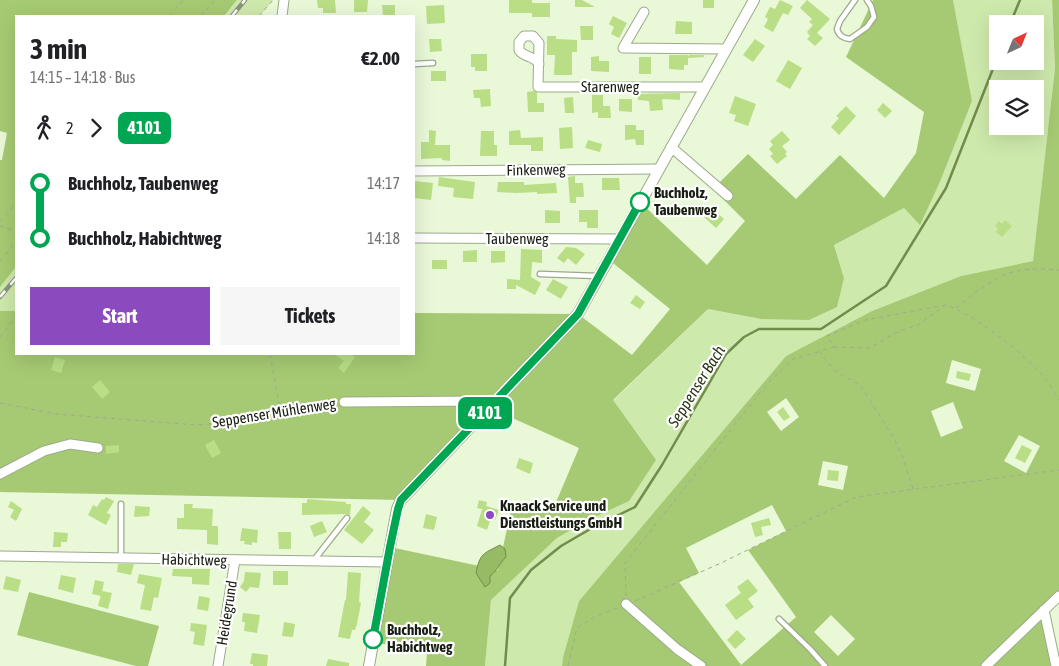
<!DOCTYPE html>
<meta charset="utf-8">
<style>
:root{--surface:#fff;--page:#f6f6f6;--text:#202124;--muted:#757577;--accent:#8c4abf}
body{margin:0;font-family:"Asap Condensed",sans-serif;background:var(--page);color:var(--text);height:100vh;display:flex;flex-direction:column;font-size:19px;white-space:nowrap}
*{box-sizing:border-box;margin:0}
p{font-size:16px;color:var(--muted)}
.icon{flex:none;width:28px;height:28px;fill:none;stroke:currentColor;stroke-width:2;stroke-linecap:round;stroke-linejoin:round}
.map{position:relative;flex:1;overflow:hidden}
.drawer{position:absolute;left:15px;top:15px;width:400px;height:340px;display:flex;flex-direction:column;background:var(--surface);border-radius:0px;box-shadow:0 5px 20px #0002}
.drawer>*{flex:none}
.badge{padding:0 10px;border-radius:8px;font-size:18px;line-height:32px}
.needle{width:32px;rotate:43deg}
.fabs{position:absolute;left:989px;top:15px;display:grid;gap:10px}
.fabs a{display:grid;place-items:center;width:55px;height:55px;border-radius:0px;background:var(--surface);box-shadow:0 5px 20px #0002;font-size:25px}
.map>.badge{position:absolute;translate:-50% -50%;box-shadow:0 0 0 2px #fff}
.legs{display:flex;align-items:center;gap:8px;height:55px;padding:0 15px;font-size:16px}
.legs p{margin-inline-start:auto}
.summary{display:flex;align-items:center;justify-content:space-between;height:85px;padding:0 15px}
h1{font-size:28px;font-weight:700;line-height:38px}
.action{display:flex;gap:10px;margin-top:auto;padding:10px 15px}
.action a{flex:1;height:58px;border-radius:0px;background:var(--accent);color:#fff;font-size:20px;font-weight:700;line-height:58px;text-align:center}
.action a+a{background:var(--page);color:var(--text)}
ul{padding:0 15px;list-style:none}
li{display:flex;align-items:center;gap:18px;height:55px;font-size:19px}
li i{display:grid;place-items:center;width:8px;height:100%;margin:0 6px;background:currentColor}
li i::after{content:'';width:12px;height:12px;margin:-6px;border:4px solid;border-radius:50%;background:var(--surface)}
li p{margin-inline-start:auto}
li:first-child i{background:linear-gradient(#0000 50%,currentColor 0)}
li:last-child i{background:linear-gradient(currentColor 50%,#0000 0)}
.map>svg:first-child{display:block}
.green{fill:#cee9ac;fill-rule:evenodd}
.forest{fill:#a6ca73;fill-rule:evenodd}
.water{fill:#97bb64;stroke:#718c4b}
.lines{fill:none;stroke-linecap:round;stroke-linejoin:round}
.stream{stroke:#718c4b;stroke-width:2.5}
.building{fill:#b9de86}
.service-casing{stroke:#9caa8b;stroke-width:7}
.minor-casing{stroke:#9caa8b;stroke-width:11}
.tertiary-casing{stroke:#9caa8b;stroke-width:12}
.path{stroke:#9fab91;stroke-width:1;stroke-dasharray:4 4;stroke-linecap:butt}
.service{stroke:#fff;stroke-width:4.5}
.minor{stroke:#fff;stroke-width:9}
.tertiary{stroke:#fff;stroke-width:10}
.rail-casing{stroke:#8b957e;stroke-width:4.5}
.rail{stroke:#fff;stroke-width:2.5;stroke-dasharray:8;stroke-linecap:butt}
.line-1-casing{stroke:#fff;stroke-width:11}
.line-1{stroke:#00a651;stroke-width:8}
.stop-1-dot{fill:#fff;stroke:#00a651;stroke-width:2.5}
.poi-dot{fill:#8c4abf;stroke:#fff;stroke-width:2}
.labels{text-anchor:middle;stroke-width:4.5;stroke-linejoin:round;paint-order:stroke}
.street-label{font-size:15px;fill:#191e12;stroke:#fff}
.stop-label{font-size:15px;font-weight:bold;fill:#191e12;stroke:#fff;text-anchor:start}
.poi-label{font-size:15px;font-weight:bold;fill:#191e12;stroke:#fff;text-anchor:start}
.water-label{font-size:16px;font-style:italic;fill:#2a3814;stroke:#fff}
</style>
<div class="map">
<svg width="1059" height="666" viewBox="0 0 1059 666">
<rect width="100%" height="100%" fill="#e9f8d7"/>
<!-- green -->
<g class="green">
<path d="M237 0H273L260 16H224Z"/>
<path d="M953 0H1052L1055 68 1033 261 961 276 872 311 786 356 579 601 563 657 562 666H485L491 600 557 538 588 520 655 460 613 401 708 309 761 319 844 277 834 245 904 208 920 224 972 101ZM998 24H1035V61H998ZM998 89H1035V126H998Z"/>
<path d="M16 267V311H0V287Z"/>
</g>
<!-- forest -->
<g class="forest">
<path d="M0 0H237L224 16H16V267L0 287V160H2L7 133 0 131Z"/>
<path d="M873 0H953L972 101 939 184 920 225 904 208 834 245 844 278 837 307 809 320 761 319 708 309 613 400 656 460 629 501 588 520 557 538 491 600 485 666H426L427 652 373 642 390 547 498 570 512 506 554 507 579 448 490 408 401 500 0 492V311H16V354H414V313L578 314 632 355 670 309 608 259 640 202 707 265 745 221 713 189 748 154 796 199 840 155 884 198 916 153 924 112 846 57Z"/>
<path d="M1052 0H1059V596L1041 612 1052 666H562L563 657 579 601 786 356 872 311 961 276 1033 261 1055 68ZM952 360 981 369 975 391 946 383ZM786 398 799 417 781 431 767 412ZM953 402 963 428 941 437 931 411ZM1019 435 1040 446 1026 473 1004 461ZM823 461 848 466 843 490 818 485ZM772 505 786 531 748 550 796 617 741 665 679 582 699 573 686 548ZM831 615 855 639 838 656 814 632Z"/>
<path d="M29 592 159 626 148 666H136L17 635Z"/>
</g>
<!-- water -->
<path class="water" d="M500 545 505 549 506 557C499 564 498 570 490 576V583L485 587 476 573C480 553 483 554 500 545Z"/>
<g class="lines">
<!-- stream -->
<g class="stream">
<path d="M1010 24 1020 0"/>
<path d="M505 666 510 598 531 570 561 546 592 528 635 507 662 465 726 354 744 337 759 329H821L886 286 946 188 998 56"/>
</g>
</g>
<!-- building -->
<g class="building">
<path d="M317 0H335L336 13H323V8H318Z"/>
<path d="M354 0H368L367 12H354Z"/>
<path d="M509 0H532V3H550V17H532V13H509Z"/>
<path d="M575 0H582L595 7H575Z"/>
<rect x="703" y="0" width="11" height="8"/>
<path d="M780 0 793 6 788 15 783 13 773 32 764 27 768 19 765 17 770 7 775 9Z"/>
<path d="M807 0 830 19 817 33 823 38 815 46 807 39 810 36 807 32 813 25 809 22 812 19 800 8Z"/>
<path d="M382 5H395V16H383Z"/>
<path d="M444 5 445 23 427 24 426 6Z"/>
<path d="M613 16 627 23 619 38 611 34 614 27 609 24Z"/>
<path d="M676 21 692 22V34H675Z"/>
<path d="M580 26H593V40H581Z"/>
<path d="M547 36H556V39L577 40V52H572V75H554L555 55H547Z"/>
<path d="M429 39H441L442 51 430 52Z"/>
<path d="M755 39 765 46 753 62 743 55Z"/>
<path d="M471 54H487V71H475V67H471Z"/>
<path d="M669 55H688V57L689 55H704V57L688 58V65H684V70L669 69Z"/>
<path d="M599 56V61H609V72L591 71V57Z"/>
<rect x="639" y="57" width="12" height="17"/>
<path d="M788 60 802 68 790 89 776 81Z"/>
<rect x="431" y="71" width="15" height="10"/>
<path d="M490 89 491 106 481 107 480 98H474L473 90Z"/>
<path d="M534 91 537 93V103H544V112H528L527 92Z"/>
<path d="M680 93V100L662 99 663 110 650 111 649 101 638 100V94Z"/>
<path d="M592 95H603V106H610L611 118H598V112L592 113Z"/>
<path d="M735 96 756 104 748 126 734 121 736 115 729 113Z"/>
<path d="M573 97 574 113H565L564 98Z"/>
<path d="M619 99H632V112L619 111Z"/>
<path d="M883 103 892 111 885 118 877 110Z"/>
<path d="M846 106 856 116 839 135 831 127 839 118 836 116Z"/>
<path d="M625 125H636V130H644V145H636L635 139 625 140Z"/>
<path d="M572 127 573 148 560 149 559 128Z"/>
<path d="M429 130 436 131 435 145H450V161L442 160V158L421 159V142H429Z"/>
<path d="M520 130 521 138 543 137V151H531V145H509V131Z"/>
<path d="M481 131H494V145H497V156H480Z"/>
<path d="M782 131 790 140 782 146 787 152 785 154 787 156 777 164 770 156 773 154 769 149 773 145 770 141Z"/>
<path d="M588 140 602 144 600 152 585 148Z"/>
<path d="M575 176V183H583L584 197H576V203H570L568 177Z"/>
<path d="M439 177 475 182 473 199 453 197 454 188 438 186Z"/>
<path d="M602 178H619L620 190H602Z"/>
<path d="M414 181 433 183 431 200 414 198Z"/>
<path d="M498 182H524V185L556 183 557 193 537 194V192L516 193 497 192Z"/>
<path d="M712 208 724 219 716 228 704 217Z"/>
<path d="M545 210 560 211V223H545Z"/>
<path d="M579 210H598V228H587V222H579Z"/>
<path d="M1005 220 1012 226 1002 237 996 232 998 229 995 226 999 221 1002 224Z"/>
<path d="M566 247 576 248 585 254 576 265 568 258 564 263 557 258Z"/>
<path d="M521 249 542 250V263L532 262V264L531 277 541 283 535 295 516 285V289H507V279L520 280Z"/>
<path d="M477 250V262H463V251Z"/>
<path d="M491 251H505V262L491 263Z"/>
<rect x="432" y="260" width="15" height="9"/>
<path d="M553 279 568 287 561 299 546 290Z"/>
<path d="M636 295 645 302 640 309 630 303Z"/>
<path d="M334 354H351L355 357 344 373 338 368 344 361Z"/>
<path d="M55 357 65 360 61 373 51 370Z"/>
<path d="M957 371 971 374 969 381 956 378Z"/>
<path d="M100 380 110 392 102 399 92 387Z"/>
<path d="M783 407 790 417 784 421 777 412Z"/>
<path d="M214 440 221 453 212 458 205 445Z"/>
<path d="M119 445V452L106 454V446Z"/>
<path d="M1022 445 1032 450 1025 463 1015 458Z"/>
<path d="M519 458 533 463 530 474 516 468Z"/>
<path d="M828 470 839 471 838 481 827 480Z"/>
<path d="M106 497 114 501 107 513 111 515 106 525 88 515 93 505 97 507 102 499 104 500Z"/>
<path d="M307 499 346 502V504H351L350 515 347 514 302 515V503H307Z"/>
<path d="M479 500 487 502 486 506 499 510 495 520 491 518 487 530 477 526 482 509 477 508Z"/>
<path d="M11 501 22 509 16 521 10 517 14 510 8 507Z"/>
<path d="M184 504H193L192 508 213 509 212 526H218V545L207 544V530L177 529V518H184Z"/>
<path d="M135 506 150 507 149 516 134 517Z"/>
<path d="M363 506 371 513 364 522 374 530 362 544 344 530Z"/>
<path d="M426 514 437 517 434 530 423 528Z"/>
<path d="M769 518 771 525 761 527 763 535 755 537 751 523Z"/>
<path d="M322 521 327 532 314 537 310 526Z"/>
<path d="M242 528 258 530 257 543 252 542V545L244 544 245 541H240Z"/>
<path d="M54 532 68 533 67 542H61V547H53Z"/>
<path d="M278 532H291V549H279Z"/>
<path d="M118 564H134L131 575 117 572Z"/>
<path d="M173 569H210L209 585 192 584V577L172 576Z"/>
<rect x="273" y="571" width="15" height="14"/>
<path d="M245 572 261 573 259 588 250 587 246 592 240 587 244 581Z"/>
<path d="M348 572 361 573 359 602 361 603 357 624 355 630H352L350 639 338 637 345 600H346Z"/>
<path d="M139 574 162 578 158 598 154 597 151 611 140 609 145 585 137 583Z"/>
<path d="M61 575 76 578 73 593 58 589Z"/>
<path d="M6 576 21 580 18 592 3 589Z"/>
<path d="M748 579 758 591 748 599 754 607 736 620 725 605 741 593 737 587Z"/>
<path d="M95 580 104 582 101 596 92 594Z"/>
<path d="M102 591 112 593 108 609 98 606Z"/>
<path d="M199 596 210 598 208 611 197 609Z"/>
<path d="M243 613 260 615 257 633 244 631 245 622H242Z"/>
<path d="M284 622 295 624 293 637 282 636Z"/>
<path d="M191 623 207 625 204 646 193 644 195 632 190 631Z"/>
<path d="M737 630 746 639 735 649 727 640Z"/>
<path d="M252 653 268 655 267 666H253V664H250Z"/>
<path d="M328 659 349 663V666H326Z"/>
</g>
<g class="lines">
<!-- service casing -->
<g class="service-casing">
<g id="service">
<path d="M855 0 840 21 837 29C839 36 843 38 850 39L867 27 874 17 871 6 867 0"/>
<path d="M414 64 433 63"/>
<path d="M540 274 598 276"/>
<path d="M121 558V504"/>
<path d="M314 560 347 518"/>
<path d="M779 619 810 649 825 666"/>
</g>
</g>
<!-- minor casing -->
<g class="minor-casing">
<g id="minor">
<path d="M644 12 623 48 726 49"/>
<path d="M282 16 284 0"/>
<path d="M539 64C534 55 524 58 519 50V42L524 36H533L539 43 538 87H705"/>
<path d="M671 147 728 196"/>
<path d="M414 171 659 169"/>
<path d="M414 238 619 239"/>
<path d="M344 402 480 401 490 408"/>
<path d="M0 474 44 451 70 444 98 448"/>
<path d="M0 556 387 562"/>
<path d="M626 604 677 649 701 666"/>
<path d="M1044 610 1056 666"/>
<path d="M218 666 235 560"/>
<path d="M986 666 1059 596"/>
</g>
</g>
<!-- tertiary casing -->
<g class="tertiary-casing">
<path id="tertiary" d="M369 666 390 547 397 509 401 500 578 314 754 0"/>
</g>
<!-- path -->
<g class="path">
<path d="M170 16 183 0"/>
<path d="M201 16 215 0"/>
<path d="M259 16 273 0"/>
<path d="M0 222 16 203"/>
<path d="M0 226 16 231"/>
<path d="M0 261 16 241"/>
<path d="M956 308C969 297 996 276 1012 272 1027 268 1044 269 1059 270"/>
<path d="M0 337 16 316"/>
<path d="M834 347 869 348 899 331 918 325 945 305"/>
<path d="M270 354 280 409"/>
<path d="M0 403 56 414 197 425 241 421 280 409 335 403"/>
<path d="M913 489 903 458 894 438 860 385 835 371 819 351 834 347 827 336 865 320 946 305C977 316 1023 353 1045 378 1050 384 1054 393 1059 400"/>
<path d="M626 596 625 563 767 384 793 359 818 352"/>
<path d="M635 601 721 563 856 497 1059 470"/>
<path d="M568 666 577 628 594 617 617 608"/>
</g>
<!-- service -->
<use href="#service" class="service"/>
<!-- minor -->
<use href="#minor" class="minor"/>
<!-- tertiary -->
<use href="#tertiary" class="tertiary"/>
<!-- rail casing -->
<g class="rail-casing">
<g id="rail">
<path d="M232 16 245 0"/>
<path d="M0 297 16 278"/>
</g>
</g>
<!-- rail -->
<use href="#rail" class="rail"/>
</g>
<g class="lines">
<!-- line-1 casing -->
<g class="line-1-casing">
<path id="line-1" d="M373 639 390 547 398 509 401 500 578 314 640 202"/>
</g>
<!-- line-1 -->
<use href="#line-1" class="line-1"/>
</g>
<!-- markers -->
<g class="stop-1-dot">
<circle cx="640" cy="202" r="9"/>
<circle cx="373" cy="639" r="9"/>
</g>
<circle class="poi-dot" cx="490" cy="515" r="5"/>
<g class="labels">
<!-- street labels -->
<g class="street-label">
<text x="610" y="92">Starenweg</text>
<text transform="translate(536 170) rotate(-1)" y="5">Finkenweg</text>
<text x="517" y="244">Taubenweg</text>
<text transform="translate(274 413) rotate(-9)" y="5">Seppenser Mühlenweg</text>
<text transform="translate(194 560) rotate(1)" y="5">Habichtweg</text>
<text transform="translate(227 613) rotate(-81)" y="5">Heidegrund</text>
</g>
<!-- stop labels -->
<g class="stop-label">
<text x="654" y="198">Buchholz,<tspan x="654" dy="17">Taubenweg</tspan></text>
<text x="387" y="635">Buchholz,<tspan x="387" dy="17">Habichtweg</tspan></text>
</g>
<!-- poi labels -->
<g class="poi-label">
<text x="500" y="511">Knaack Service und<tspan x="500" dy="17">Dienstleistungs GmbH</tspan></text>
</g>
<!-- water labels -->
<g class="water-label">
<text transform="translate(696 386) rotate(-58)" y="6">Seppenser Bach</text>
</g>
</g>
</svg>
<div class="fabs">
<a><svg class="needle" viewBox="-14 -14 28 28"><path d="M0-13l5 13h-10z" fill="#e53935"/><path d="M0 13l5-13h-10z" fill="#757577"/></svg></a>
<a><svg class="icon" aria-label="layers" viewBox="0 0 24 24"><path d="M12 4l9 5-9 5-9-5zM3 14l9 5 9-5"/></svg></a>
</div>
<b class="badge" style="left:485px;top:413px;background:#00a651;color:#fff">4101</b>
<section class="drawer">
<div class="summary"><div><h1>3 min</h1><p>14:15 – 14:18 · Bus</p></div><b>€2.00</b></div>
<div class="legs"><svg class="icon" aria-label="walk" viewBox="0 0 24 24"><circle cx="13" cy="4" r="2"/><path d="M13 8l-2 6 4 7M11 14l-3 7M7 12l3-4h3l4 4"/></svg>2<svg class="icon" aria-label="forward" viewBox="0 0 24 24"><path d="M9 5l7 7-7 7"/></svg><b class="badge" style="background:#00a651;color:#fff">4101</b></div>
<ul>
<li><i style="color:#00a651"></i><b>Buchholz, Taubenweg</b><p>14:17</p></li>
<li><i style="color:#00a651"></i><b>Buchholz, Habichtweg</b><p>14:18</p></li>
</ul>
<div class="action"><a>Start</a><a>Tickets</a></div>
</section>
</div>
